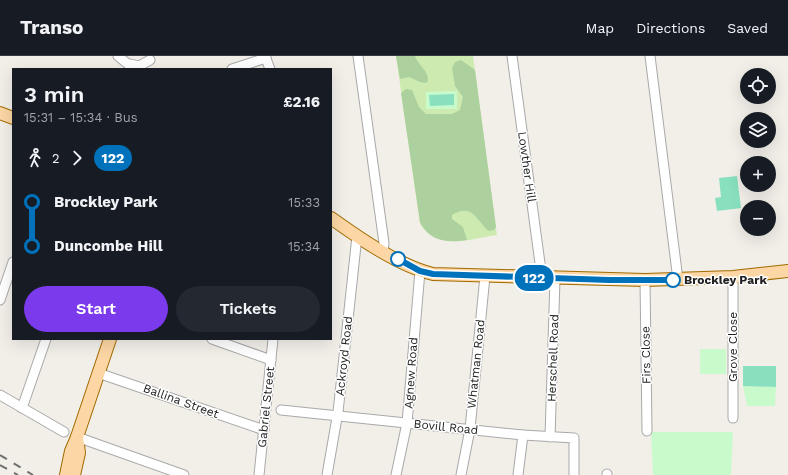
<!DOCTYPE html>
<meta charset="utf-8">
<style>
:root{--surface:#171b24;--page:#242831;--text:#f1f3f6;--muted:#9ea1a6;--line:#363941;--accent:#7c3aed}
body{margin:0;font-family:"Work Sans",sans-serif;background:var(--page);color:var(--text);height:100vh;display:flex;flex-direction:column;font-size:15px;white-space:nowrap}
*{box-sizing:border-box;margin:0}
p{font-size:13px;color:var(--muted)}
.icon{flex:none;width:22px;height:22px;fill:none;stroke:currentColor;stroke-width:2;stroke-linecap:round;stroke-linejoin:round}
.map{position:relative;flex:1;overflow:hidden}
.panel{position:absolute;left:12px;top:12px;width:320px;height:272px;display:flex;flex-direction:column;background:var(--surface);border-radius:0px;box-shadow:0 4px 16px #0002}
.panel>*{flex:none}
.badge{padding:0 8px;border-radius:13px;font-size:14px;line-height:26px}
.tools{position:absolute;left:740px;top:12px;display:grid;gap:8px}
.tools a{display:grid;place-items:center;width:36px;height:36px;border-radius:50%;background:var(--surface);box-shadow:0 4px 16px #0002;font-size:20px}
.map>.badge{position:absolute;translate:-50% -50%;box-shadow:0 0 0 2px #fff}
.legs{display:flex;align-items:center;gap:6px;height:44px;padding:0 12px;font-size:13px}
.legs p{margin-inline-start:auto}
.headline{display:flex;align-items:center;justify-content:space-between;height:68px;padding:0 12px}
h1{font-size:22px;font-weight:600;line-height:30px}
.action{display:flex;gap:8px;margin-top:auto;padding:8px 12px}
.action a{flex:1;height:46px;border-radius:24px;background:var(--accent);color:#fff;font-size:16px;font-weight:600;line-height:46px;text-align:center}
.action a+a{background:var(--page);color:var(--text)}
ul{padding:0 12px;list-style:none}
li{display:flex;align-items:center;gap:14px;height:44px;font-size:15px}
li i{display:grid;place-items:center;width:6px;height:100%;margin:0 5px;background:currentColor}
li i::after{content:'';width:10px;height:10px;margin:-5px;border:3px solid;border-radius:50%;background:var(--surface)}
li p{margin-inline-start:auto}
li:first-child i{background:linear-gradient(#0000 50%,currentColor 0)}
li:last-child i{background:linear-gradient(currentColor 50%,#0000 0)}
header{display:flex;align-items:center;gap:24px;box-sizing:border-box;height:56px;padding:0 20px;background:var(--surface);border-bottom:1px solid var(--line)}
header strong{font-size:19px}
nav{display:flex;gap:22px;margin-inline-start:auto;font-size:14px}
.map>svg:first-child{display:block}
.grass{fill:#cdebb0}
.forest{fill:#add19e}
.park{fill:#c8facc}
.pitch{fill:#88e0be}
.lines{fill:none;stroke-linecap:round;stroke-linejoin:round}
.minor-casing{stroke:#a9a9a9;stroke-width:11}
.major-casing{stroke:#a06b00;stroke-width:14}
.minor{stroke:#fff;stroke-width:9}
.major{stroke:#fcd6a4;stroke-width:12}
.rail{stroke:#707070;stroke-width:2;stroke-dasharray:8 8;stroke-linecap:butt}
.line-1-casing{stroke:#fff;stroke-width:9}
.line-1{stroke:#0072bc;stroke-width:6}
.stop-1-dot{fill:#fff;stroke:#0072bc;stroke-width:2}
.labels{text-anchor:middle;stroke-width:3;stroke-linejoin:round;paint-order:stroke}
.street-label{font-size:12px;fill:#222;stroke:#fff}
.stop-label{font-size:12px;font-weight:bold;fill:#222;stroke:#fff;text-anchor:start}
</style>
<header>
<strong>Transo</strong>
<nav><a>Map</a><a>Directions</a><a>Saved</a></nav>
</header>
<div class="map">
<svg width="788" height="419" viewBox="0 0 788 419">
<rect width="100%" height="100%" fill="#f2efe9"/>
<!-- grass -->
<path class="grass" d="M396 0H473L497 179C471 183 437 195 420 168Z"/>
<!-- forest -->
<g class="forest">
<path d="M396 0H415C418 9 429 15 428 25L426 27 420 26 409 21 400 23Z"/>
<path d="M461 4 475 14 496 171 494 174 489 175C477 166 473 146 452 159V163L463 171 467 184C448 187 430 186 420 166L401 37 406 33 412 34 419 51 426 58H452L460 54 463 41 455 30 452 12 455 6Z"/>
</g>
<!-- park -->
<g class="park">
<path d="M457 35V53H426V36Z"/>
<rect x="700" y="293" width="26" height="25"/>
<path d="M743 330 776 331 775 350H747Z"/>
<path d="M651 376H733L731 419H653Z"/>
</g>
<!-- pitch -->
<g class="pitch">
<path d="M454 38V49L430 50 429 39Z"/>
<path d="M737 120 741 152 717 155 715 142 721 141 719 122Z"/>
<path d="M743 310H776V331L743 330Z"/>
</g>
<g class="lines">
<!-- minor casing -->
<g class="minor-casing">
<g id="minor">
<path d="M118 0 134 13"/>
<path d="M265 0 270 13"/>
<path d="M358 0 384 187 383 195"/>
<path d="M512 0 542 222"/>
<path d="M650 0 678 224"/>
<path d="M130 8 139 10 150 4"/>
<path d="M232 13 266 2"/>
<path d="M733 221V362"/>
<path d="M645 224 647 375"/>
<path d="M0 244 13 206"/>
<path d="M212 283 271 304"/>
<path d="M98 317 264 374"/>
<path d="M0 339 64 376"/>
<path d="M22 352 46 283"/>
<path d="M281 354 523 379 574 382V419"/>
<path d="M77 381 184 419"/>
<path d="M550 381 555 223"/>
<path d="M607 418V419"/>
<path d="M259 419 273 283"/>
<path d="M327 419 338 356 357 180"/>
<path d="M396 419 407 367 420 215"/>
<path d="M461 419 470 373 485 220"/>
<path d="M518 419 523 379"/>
</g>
</g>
<!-- major casing -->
<g class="major-casing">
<g id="major">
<path d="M0 57 13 62"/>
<path d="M331 162C359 182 399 210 433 218L645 224 733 221 788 215"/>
<path d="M66 419 71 395 77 381 110 283"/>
<path d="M74 419 79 397 77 381"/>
</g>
</g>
<!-- minor -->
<use href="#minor" class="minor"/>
<!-- major -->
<use href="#major" class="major"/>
<!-- rail -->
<g class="rail">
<path d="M0 399 33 419"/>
<path d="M0 409 18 419"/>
</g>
</g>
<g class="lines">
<!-- line-1 casing -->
<g class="line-1-casing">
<path id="line-1" d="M398 203 420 215 433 218 609 224H673"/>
</g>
<!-- line-1 -->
<use href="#line-1" class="line-1"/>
</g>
<!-- markers -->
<g class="stop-1-dot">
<circle cx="398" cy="203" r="7"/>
<circle cx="673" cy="224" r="7"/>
</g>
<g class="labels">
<!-- street labels -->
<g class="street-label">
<text transform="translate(527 111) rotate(82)" y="4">Lowther Hill</text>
<text transform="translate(733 291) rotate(-90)" y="4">Grove Close</text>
<text transform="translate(646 299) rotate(-91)" y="4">Firs Close</text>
<text transform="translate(344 300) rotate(-84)" y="4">Ackroyd Road</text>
<text transform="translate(553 302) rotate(-88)" y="4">Herschell Road</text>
<text transform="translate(476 308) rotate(-84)" y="4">Whatman Road</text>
<text transform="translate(411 317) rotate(-86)" y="4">Agnew Road</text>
<text transform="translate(181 345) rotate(20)" y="4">Ballina Street</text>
<text transform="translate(266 351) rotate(-84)" y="4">Gabriel Street</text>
<text transform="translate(446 371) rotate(6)" y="4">Bovill Road</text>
</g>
<!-- stop labels -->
<g class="stop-label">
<text x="684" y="228">Brockley Park</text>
</g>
</g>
</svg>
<div class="tools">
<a><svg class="icon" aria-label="locate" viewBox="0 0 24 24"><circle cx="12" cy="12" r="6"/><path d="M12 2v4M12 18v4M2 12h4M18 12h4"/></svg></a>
<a><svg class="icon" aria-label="layers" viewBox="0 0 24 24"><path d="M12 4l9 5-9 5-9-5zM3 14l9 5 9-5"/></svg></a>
<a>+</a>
<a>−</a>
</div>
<b class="badge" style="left:534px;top:222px;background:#0072bc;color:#fff">122</b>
<section class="panel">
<div class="headline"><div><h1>3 min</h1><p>15:31 – 15:34 · Bus</p></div><b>£2.16</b></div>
<div class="legs"><svg class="icon" aria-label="walk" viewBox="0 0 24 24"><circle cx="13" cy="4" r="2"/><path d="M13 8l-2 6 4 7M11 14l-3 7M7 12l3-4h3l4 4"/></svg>2<svg class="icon" aria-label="forward" viewBox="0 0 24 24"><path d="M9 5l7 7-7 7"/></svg><b class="badge" style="background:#0072bc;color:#fff">122</b></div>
<ul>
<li><i style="color:#0072bc"></i><b>Brockley Park</b><p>15:33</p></li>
<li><i style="color:#0072bc"></i><b>Duncombe Hill</b><p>15:34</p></li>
</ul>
<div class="action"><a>Start</a><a>Tickets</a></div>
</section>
</div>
